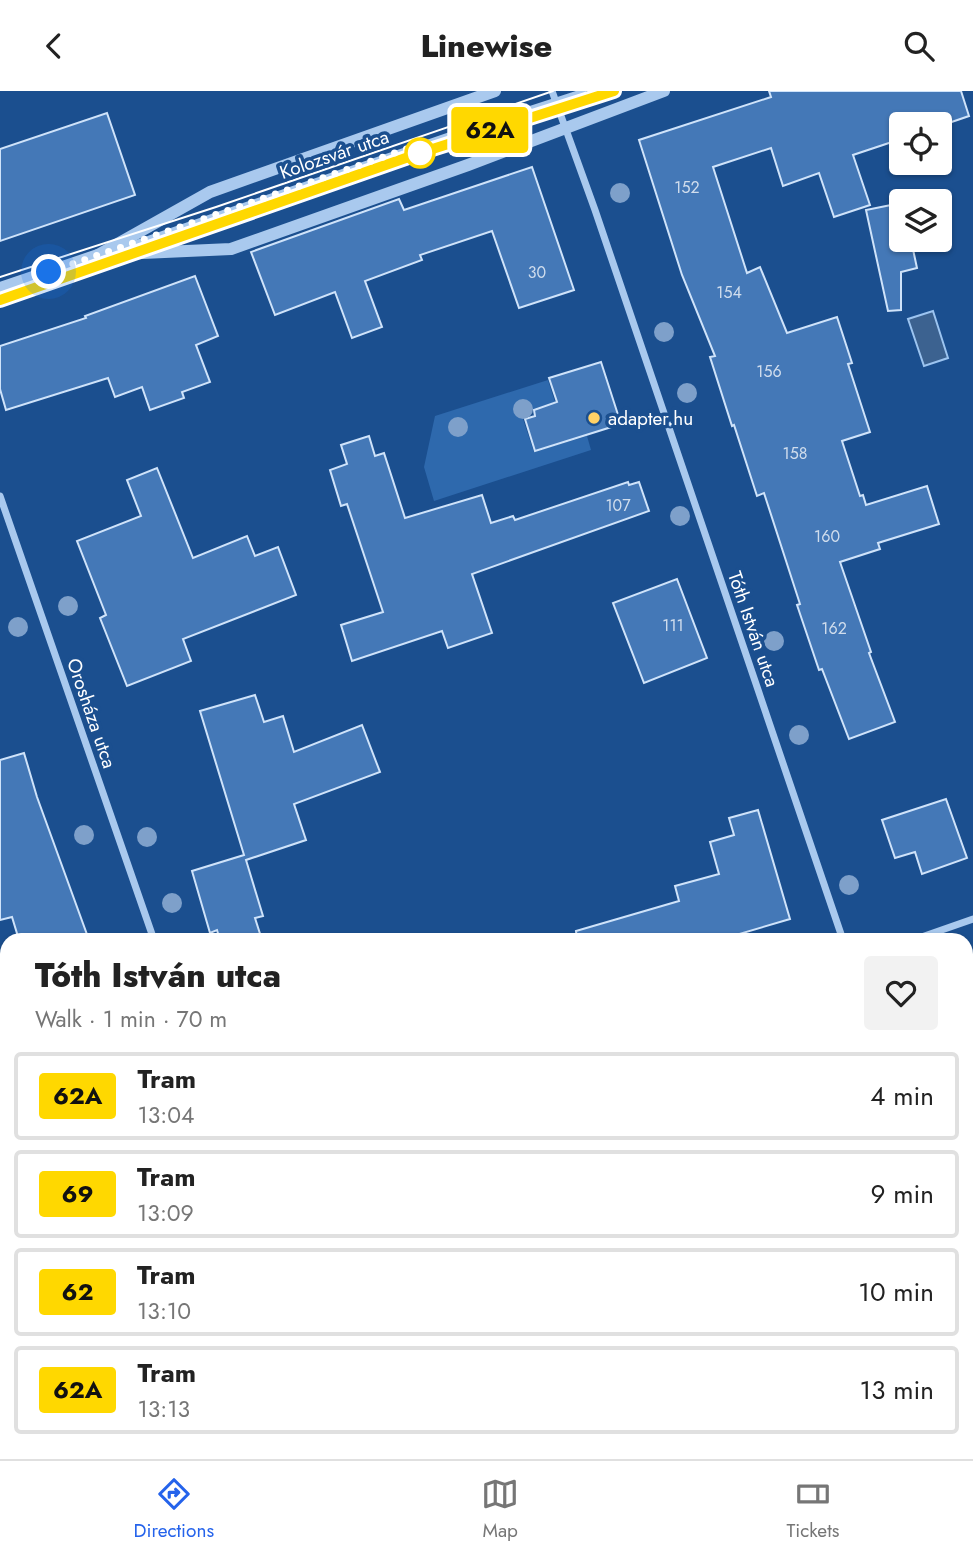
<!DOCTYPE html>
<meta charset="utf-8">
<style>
:root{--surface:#fff;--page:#f2f2f2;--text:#222;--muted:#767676;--line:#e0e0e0;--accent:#2563eb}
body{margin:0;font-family:Jost,sans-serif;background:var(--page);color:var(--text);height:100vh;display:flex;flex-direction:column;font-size:26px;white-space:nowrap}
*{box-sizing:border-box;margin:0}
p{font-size:23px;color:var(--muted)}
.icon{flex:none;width:38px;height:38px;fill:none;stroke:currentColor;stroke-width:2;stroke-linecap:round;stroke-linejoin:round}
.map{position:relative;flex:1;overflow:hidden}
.side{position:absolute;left:0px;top:842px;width:973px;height:527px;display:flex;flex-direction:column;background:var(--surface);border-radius:21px 21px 0 0;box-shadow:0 2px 5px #0004}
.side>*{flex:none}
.badge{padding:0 14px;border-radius:5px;font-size:24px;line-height:46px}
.buttons{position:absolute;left:889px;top:21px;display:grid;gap:14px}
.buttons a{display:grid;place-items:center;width:63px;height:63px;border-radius:7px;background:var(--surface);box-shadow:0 2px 5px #0004;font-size:35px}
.you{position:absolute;width:35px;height:35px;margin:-18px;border:5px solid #fff;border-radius:50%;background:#1a73e8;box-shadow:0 0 0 10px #1a73e833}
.map>.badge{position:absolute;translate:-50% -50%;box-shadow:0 0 0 4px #fff}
.round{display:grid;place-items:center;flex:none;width:74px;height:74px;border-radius:7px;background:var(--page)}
.headline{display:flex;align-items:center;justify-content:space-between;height:119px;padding:0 35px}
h1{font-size:33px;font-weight:800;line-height:52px}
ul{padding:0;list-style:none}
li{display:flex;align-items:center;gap:21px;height:88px;margin:0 14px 10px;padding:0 21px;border:4px solid var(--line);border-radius:7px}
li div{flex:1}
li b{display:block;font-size:26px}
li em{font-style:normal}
li .badge{min-width:77px;font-weight:700;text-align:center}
header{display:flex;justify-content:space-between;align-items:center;height:91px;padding:0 35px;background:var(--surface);font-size:32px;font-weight:800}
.tab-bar{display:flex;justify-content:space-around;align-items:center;height:98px;border-top:2px solid var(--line);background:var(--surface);font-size:19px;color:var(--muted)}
.tab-bar a{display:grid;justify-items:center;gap:4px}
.tab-bar .on{color:var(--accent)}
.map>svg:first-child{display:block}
.green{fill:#2e69ad}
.water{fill:#3c6290;stroke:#9cc4f0;stroke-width:2}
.building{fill:#4478b7;stroke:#cfe3fa;stroke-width:2}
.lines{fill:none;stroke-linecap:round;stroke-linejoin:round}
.service{stroke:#a9c9ee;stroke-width:5}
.minor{stroke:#a9c9ee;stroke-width:7}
.tertiary{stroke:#a9c9ee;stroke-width:12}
.tram{stroke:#fff;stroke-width:2}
.tree{fill:#7ea0ca}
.line-casing{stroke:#fff;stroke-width:16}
.line{stroke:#ffd800;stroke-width:10}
.walk{stroke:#fff;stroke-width:7;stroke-dasharray:0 12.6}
.stop-dot{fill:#fff;stroke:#ffd800;stroke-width:3.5}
.poi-dot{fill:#ffd166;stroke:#1b4f8f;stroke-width:2.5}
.labels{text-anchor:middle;stroke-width:7;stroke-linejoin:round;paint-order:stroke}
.number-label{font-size:16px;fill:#d0dded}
.street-label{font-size:19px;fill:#fff;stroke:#1b4f8f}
.poi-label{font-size:19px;fill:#fff;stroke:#1b4f8f;text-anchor:start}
</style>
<header><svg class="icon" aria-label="back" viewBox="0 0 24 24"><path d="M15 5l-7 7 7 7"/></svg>Linewise<svg class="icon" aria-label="search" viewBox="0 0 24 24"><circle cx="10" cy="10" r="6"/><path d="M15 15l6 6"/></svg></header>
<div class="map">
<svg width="973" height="1368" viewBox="0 0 973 1368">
<rect width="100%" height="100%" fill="#1b4f8f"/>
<!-- green -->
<path class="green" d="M548 289 555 311 521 322 534 361 587 345 591 359 434 410 424 376 435 325Z"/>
<!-- water -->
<path class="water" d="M933 220 948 267 924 275 908 228Z"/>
<!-- building -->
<g class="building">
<path d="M769 0H961L969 25 940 35 901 33V48L853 64 870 114 834 126 819 82 783 95 771 57 713 76 747 182 760 176 787 242 837 226 852 272 848 273 870 341 842 350 860 405 863 404 866 414 927 395 939 433 878 452 880 458 840 471 871 561 869 562 895 631 849 648 822 578 819 579 797 514 800 513 764 402 757 405 734 334 732 335 710 266 715 265 682 184 639 49 771 6Z"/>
<path d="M107 22 135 104 0 150V58Z"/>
<path d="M532 76 574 199 519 217 492 140 420 164 422 169 365 190 382 236 352 247 335 201 275 224 251 161 399 108 404 119Z"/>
<path d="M901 112V149H911L917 177 901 181V219L888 220 866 119Z"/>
<path d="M195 185 218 245 196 254 210 291 182 301 184 307 150 319 142 296 115 306 108 287 6 319 0 298V255L86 227 85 225Z"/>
<path d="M601 271 621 333 535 360 525 328 535 325 534 319 557 311 549 287Z"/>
<path d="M369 345 375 365 384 362 405 427 482 404 491 432 513 425 515 429 628 391 629 394 639 391 649 420 472 483 492 542 448 557 442 540 352 570 341 534 383 521 347 413 341 415 330 379 347 373 341 354Z"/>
<path d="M157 377 193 467 247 445 255 465 278 456 296 504 183 548 191 570 127 595 100 527 106 524 77 450 141 425 127 389Z"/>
<path d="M677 488 707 567 644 592 613 512Z"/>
<path d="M255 604 264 631 283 625 294 661 362 634 380 681 294 713 306 749 246 769 263 825 255 827 262 849H220L217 839 210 842 192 780 244 764 200 620Z"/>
<path d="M24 662 37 706 89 849H19L12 826 0 829V669Z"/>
<path d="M946 708 967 767 922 783 915 761 895 767 882 729Z"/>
<path d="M758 719 790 828 719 849H577L576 840 679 810 675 795 719 783 710 751 734 744 729 727Z"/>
</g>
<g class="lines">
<!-- service -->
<path class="service" d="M123 156 457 41 584 0"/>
<!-- minor -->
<g class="minor">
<path d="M552 0 595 119 843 849"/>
<path d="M0 405 154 849"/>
<path d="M913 849 973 828"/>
<path d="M966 1043 973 1052"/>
<path d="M0 1175 7 1173"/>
<path d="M455 1362 460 1368"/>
</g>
<!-- tertiary -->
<g class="tertiary">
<path d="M98 164 231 158 468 74 664 0"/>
<path d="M0 197 98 164 210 101 495 0"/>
</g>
<!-- tram -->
<g class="tram">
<path d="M0 186 216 116 553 0"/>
<path d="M0 209 420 62 613 0"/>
</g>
</g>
<!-- trees -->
<g class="tree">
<circle cx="620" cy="102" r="10"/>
<circle cx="664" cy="241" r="10"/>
<circle cx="687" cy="302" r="10"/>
<circle cx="523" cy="318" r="10"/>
<circle cx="458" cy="336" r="10"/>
<circle cx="680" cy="425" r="10"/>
<circle cx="68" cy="515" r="10"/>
<circle cx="18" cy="536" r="10"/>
<circle cx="774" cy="550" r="10"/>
<circle cx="799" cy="644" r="10"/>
<circle cx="84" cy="744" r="10"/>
<circle cx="147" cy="746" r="10"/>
<circle cx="849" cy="794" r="10"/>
<circle cx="172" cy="812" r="10"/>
</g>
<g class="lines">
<!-- line casing -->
<g class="line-casing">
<path id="line" d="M0 209 420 62 614 0"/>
</g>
<!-- line -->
<use href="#line" class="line"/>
<!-- walk -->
<path class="walk" d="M49 181 418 54 420 62"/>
</g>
<!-- markers -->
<circle class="stop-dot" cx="420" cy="62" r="14"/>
<circle class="poi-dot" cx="594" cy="327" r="7"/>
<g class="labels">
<!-- number labels -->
<g class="number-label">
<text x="687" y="102">152</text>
<text x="537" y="187">30</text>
<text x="729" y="207">154</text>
<text x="769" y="286">156</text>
<text x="795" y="368">158</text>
<text x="618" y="420">107</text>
<text x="827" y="451">160</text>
<text x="673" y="540">111</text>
<text x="834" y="543">162</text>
</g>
<!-- street labels -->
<g class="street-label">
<text transform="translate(334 63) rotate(-19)" y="7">Kolozsvár utca</text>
<text transform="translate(754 538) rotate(71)" y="7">Tóth István utca</text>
<text transform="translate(92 622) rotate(71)" y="7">Orosháza utca</text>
</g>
<!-- poi labels -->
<g class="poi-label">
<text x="608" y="334">adapter.hu</text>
</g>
</g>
</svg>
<div class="buttons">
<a><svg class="icon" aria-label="locate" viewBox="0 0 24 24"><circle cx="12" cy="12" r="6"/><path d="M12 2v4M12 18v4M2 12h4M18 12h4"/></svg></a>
<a><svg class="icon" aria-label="layers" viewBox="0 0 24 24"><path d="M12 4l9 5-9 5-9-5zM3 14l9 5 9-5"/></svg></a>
</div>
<div class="you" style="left:49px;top:181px"></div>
<b class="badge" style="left:490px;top:39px;background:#ffd800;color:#111">62A</b>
<section class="side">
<div class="headline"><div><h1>Tóth István utca</h1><p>Walk · 1 min · 70 m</p></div><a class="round"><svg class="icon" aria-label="heart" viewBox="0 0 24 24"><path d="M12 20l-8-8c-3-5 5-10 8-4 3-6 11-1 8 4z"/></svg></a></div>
<ul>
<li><span class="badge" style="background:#ffd800;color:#111">62A</span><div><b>Tram</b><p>13:04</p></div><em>4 min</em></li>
<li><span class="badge" style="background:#ffd800;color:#111">69</span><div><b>Tram</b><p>13:09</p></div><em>9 min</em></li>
<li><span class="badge" style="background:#ffd800;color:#111">62</span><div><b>Tram</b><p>13:10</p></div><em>10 min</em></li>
<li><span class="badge" style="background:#ffd800;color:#111">62A</span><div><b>Tram</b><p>13:13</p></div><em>13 min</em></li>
</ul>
</section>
</div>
<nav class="tab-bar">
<a class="on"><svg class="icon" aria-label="directions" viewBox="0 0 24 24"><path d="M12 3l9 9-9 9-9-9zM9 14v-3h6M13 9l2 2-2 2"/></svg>Directions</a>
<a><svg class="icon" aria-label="map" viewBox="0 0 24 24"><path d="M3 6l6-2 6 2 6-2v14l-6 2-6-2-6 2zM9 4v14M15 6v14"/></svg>Map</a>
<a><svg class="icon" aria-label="tickets" viewBox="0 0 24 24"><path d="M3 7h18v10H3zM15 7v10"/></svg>Tickets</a>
</nav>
